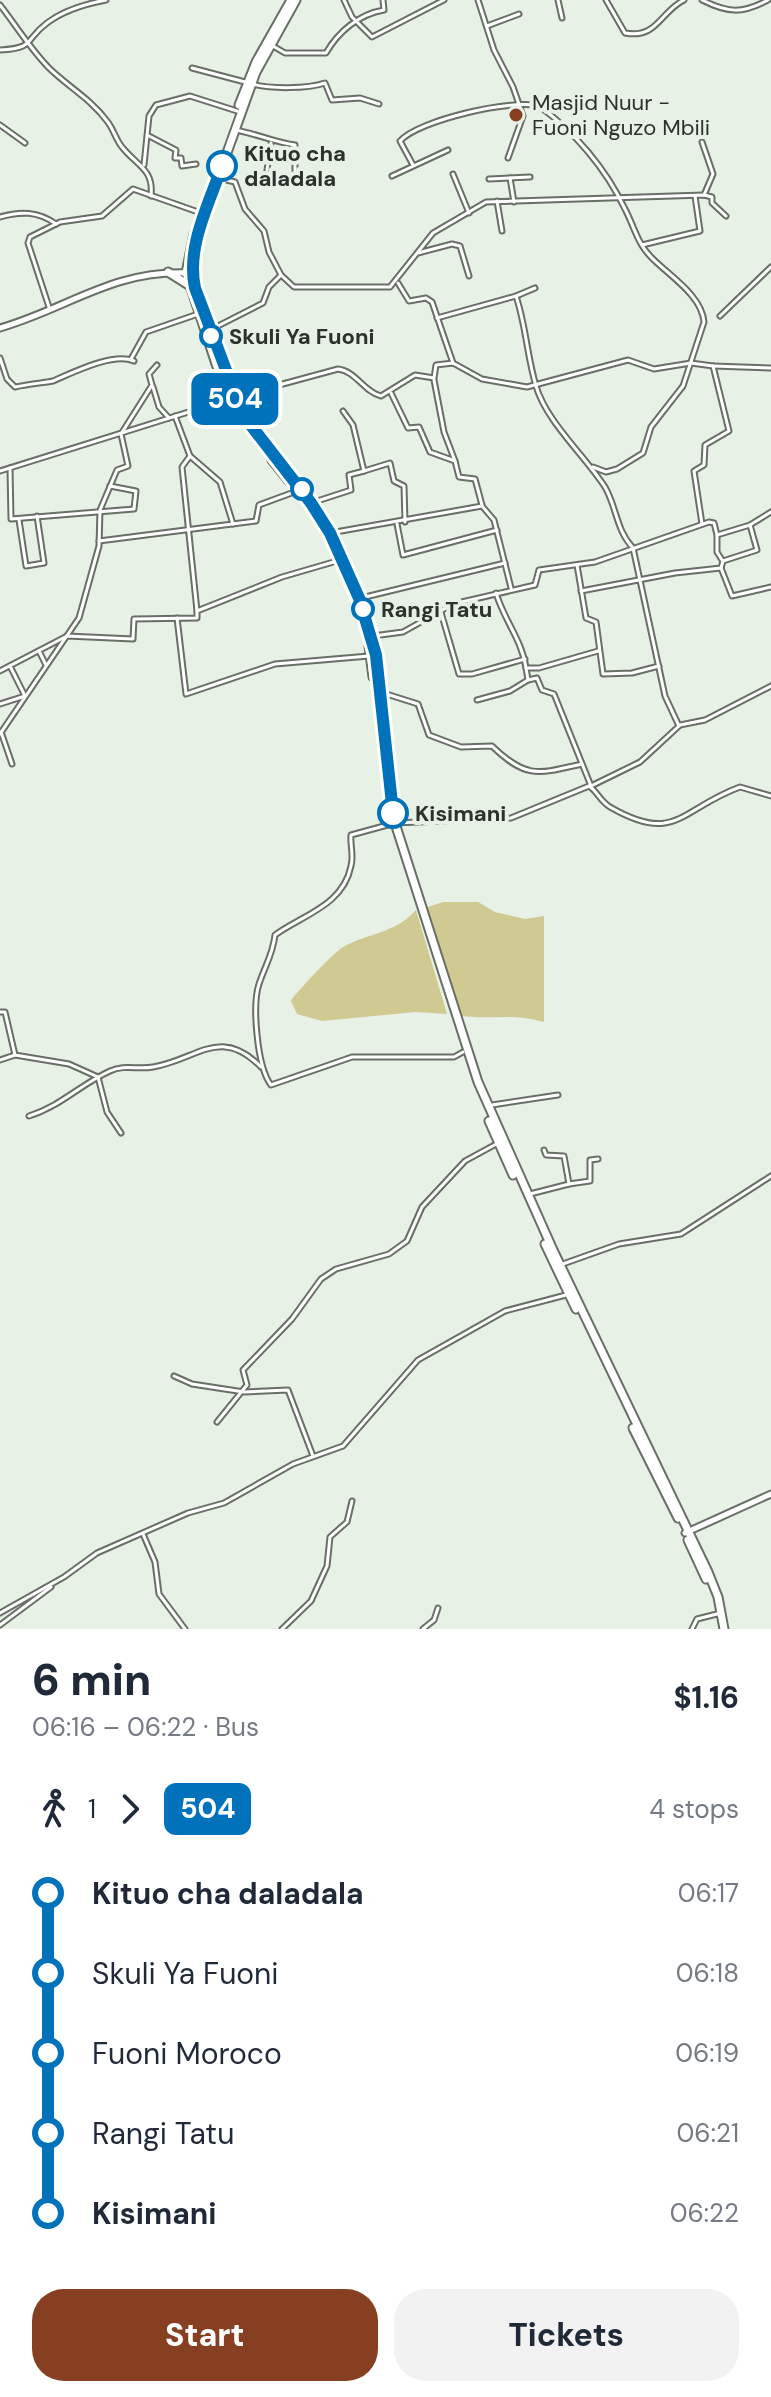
<!DOCTYPE html>
<meta charset="utf-8">
<style>
:root{--surface:#fff;--page:#f2f2f3;--text:#1f2937;--muted:#747a83;--accent:#873f21}
body{margin:0;font-family:"DM Sans",sans-serif;background:var(--page);color:var(--text);height:100vh;display:flex;flex-direction:column;font-size:30px;white-space:nowrap}
*{box-sizing:border-box;margin:0}
p{font-size:26px;color:var(--muted)}
.icon{flex:none;width:44px;height:44px;fill:none;stroke:currentColor;stroke-width:2;stroke-linecap:round;stroke-linejoin:round}
.map{position:relative;height:1629px;overflow:hidden}
.sheet{display:flex;flex-direction:column;background:var(--surface);flex:1}
.sheet>*{flex:none}
.badge{padding:0 16px;border-radius:12px;font-size:28px;line-height:52px}
.map>.badge{position:absolute;translate:-50% -50%;box-shadow:0 0 0 4px #fff}
.legs{display:flex;align-items:center;gap:12px;height:88px;padding:0 32px;font-size:26px}
.legs p{margin-inline-start:auto}
.summary{display:flex;align-items:center;justify-content:space-between;height:136px;padding:0 32px}
h1{font-size:44px;font-weight:800;line-height:60px}
.action{display:flex;gap:16px;margin-top:auto;padding:16px 32px}
.action a{flex:1;height:92px;border-radius:32px;background:var(--accent);color:#fff;font-size:32px;font-weight:800;line-height:92px;text-align:center}
.action a+a{background:var(--page);color:var(--text)}
ul{padding:0 32px;list-style:none}
li{display:flex;align-items:center;gap:28px;height:80px;font-size:30px}
li i{display:grid;place-items:center;width:12px;height:100%;margin:0 10px;background:currentColor}
li i::after{content:'';width:20px;height:20px;margin:-10px;border:6px solid;border-radius:50%;background:var(--surface)}
li p{margin-inline-start:auto}
li:first-child i{background:linear-gradient(#0000 50%,currentColor 0)}
li:last-child i{background:linear-gradient(currentColor 50%,#0000 0)}
.map>svg:first-child{display:block}
.green{fill:#d1c992}
.lines{fill:none;stroke-linecap:round;stroke-linejoin:round}
.minor-casing{stroke:#686f66;stroke-width:7}
.tertiary-casing{stroke:#686f66;stroke-width:9}
.primary-casing{stroke:#686f66;stroke-width:11}
.minor{stroke:#fff;stroke-width:3}
.tertiary{stroke:#fff;stroke-width:5}
.primary{stroke:#fff;stroke-width:7}
.line-1-casing{stroke:#fff;stroke-width:18}
.line-1{stroke:#0072bc;stroke-width:12}
.poi-dot{fill:#873f21;stroke:#e8f1e6;stroke-width:3}
.stop-1-dot{fill:#fff;stroke:#0072bc;stroke-width:4}
.labels{text-anchor:middle;stroke-width:8;stroke-linejoin:round;paint-order:stroke}
.poi-label{font-size:22px;fill:#2d312d;stroke:#e8f1e6;text-anchor:start}
.stop-label{font-size:22px;font-weight:bold;fill:#2d312d;stroke:#e8f1e6;text-anchor:start}
</style>
<div class="map">
<svg width="771" height="1629" viewBox="0 0 771 1629">
<rect width="100%" height="100%" fill="#e8f1e6"/>
<!-- green -->
<g class="green">
<path d="M443 902H478L495 912 525 919 544 916V1022C509 1012 490 1021 457 1015L425 908Z"/>
<path d="M416 910 447 1014 415 1012 322 1021 297 1014 291 1001C292 997 335 951 343 947 369 933 396 933 416 910Z"/>
</g>
<g class="lines">
<!-- minor casing -->
<g class="minor-casing">
<g id="minor">
<path d="M344 0 352 17 372 37 444 0"/>
<path d="M478 0 494 50 513 87 523 116 508 158"/>
<path d="M558 0 562 18"/>
<path d="M606 0 625 33C657 39 660 12 684 0"/>
<path d="M702 0C728 13 742 14 768 0"/>
<path d="M0 5C17 27 29 47 48 67 67 86 91 99 107 121 113 128 116 140 122 147 137 166 154 169 151 196"/>
<path d="M487 26 519 14"/>
<path d="M273 46 285 53H326C338 32 359 14 384 10L383 0"/>
<path d="M0 50C36 48 24 40 47 23 64 10 85 4 106 0"/>
<path d="M192 68 245 82"/>
<path d="M252 84C270 89 307 89 325 83L332 100 360 98 379 104"/>
<path d="M0 125 25 143"/>
<path d="M235 130C258 134 273 142 295 145V171"/>
<path d="M149 136 176 150 175 158H181L182 166 196 164"/>
<path d="M702 142 713 174 704 195"/>
<path d="M144 165 149 116 156 105 190 96 237 111"/>
<path d="M413 165 400 141C419 120 511 99 539 106 575 132 606 169 625 209 634 226 637 243 651 257 668 275 702 295 704 322L683 386 651 427 643 453 617 469 606 472 593 467"/>
<path d="M267 170 271 143"/>
<path d="M453 174 469 213"/>
<path d="M392 176 448 150"/>
<path d="M218 178 235 182 245 209 264 231 269 252 281 275 294 287H390L433 233 486 202 704 195 712 197V203L726 216"/>
<path d="M510 178 514 202"/>
<path d="M489 179 530 177"/>
<path d="M497 201 502 231"/>
<path d="M0 217C20 211 38 211 56 224"/>
<path d="M642 245 700 231 695 196"/>
<path d="M418 253 452 244 460 246 469 276"/>
<path d="M398 283 409 301 426 298 432 302 453 363"/>
<path d="M516 296 535 288"/>
<path d="M50 310 28 243 30 237 60 222 102 216 133 189 201 213"/>
<path d="M720 316 771 267"/>
<path d="M437 318 516 296C526 326 527 356 536 386 546 421 585 456 605 487 617 508 616 530 633 548L665 696 679 726 640 762 591 786 554 694 542 690 537 678 528 680 526 668"/>
<path d="M212 329 263 303 269 287 281 275"/>
<path d="M0 358 7 379 15 387C24 385 48 382 53 381 72 373 113 352 134 361"/>
<path d="M131 359 146 332 198 314"/>
<path d="M713 366 771 368"/>
<path d="M434 380 444 432 455 461"/>
<path d="M153 387 159 407 169 418"/>
<path d="M391 393 408 428 419 427 430 452 455 461 459 477 475 479 482 505"/>
<path d="M240 403 268 388 338 369C356 371 364 392 381 396L415 375 434 378 436 365 453 363 482 379 527 387 628 360 654 369 691 363 713 366 729 431 705 445 704 465 694 471 702 524"/>
<path d="M343 411 353 425 364 471 390 463 394 481 404 486 405 522"/>
<path d="M175 416 190 456 220 482 233 524"/>
<path d="M190 456 182 467 197 611"/>
<path d="M10 468 11 519 134 509 136 491 110 486"/>
<path d="M0 471 230 399"/>
<path d="M311 503 351 490 349 475 364 471"/>
<path d="M19 520 26 566 44 563 37 516"/>
<path d="M397 524 403 555 497 530"/>
<path d="M750 525 771 512"/>
<path d="M330 533 482 506 494 520 511 588"/>
<path d="M717 535V552L722 560"/>
<path d="M99 541 256 521 259 505 297 491"/>
<path d="M577 565 586 618 596 622 603 674 632 673 659 666"/>
<path d="M721 568 732 596 771 587"/>
<path d="M496 593C504 620 522 640 526 668H539L598 651"/>
<path d="M361 598 505 563"/>
<path d="M440 609 459 674H472L525 659"/>
<path d="M177 618 186 694 275 664 369 656"/>
<path d="M373 636 403 632 453 604 535 585 539 570 595 562 709 522 714 523 717 535 750 525 757 550 723 561 721 568 675 573 581 591"/>
<path d="M39 651 46 665"/>
<path d="M0 671 67 636 133 639 134 619 197 618V611L282 577 337 561"/>
<path d="M380 692 418 704 429 735 461 747 492 746C526 779 538 774 582 764"/>
<path d="M477 700 510 691 528 680"/>
<path d="M0 704 25 696 10 666"/>
<path d="M680 725 705 720 771 686"/>
<path d="M1 732 12 764"/>
<path d="M0 734 79 618 99 546 100 510 117 470 128 466 121 434 152 385 149 374 157 365"/>
<path d="M0 1012H5L15 1055 69 1064 98 1077 107 1112 121 1133"/>
<path d="M463 1052 454 1057H352L271 1085C257 1067 252 1005 259 984 265 966 273 954 275 935 302 915 343 906 351 866 354 855 350 846 351 835L395 823 511 818 589 786C597 791 600 801 610 807 676 845 680 809 740 787L771 796"/>
<path d="M0 1060 15 1055"/>
<path d="M492 1105 558 1095"/>
<path d="M29 1116C61 1106 81 1084 110 1071 125 1064 138 1070 153 1067 197 1060 220 1025 261 1067"/>
<path d="M544 1150 546 1155 564 1156 569 1184 590 1181V1160L598 1159"/>
<path d="M530 1194 569 1184"/>
<path d="M560 1265 619 1244 681 1234 771 1176"/>
<path d="M174 1376 192 1384 244 1392 288 1390 313 1456"/>
<path d="M217 1422 247 1385 243 1370 292 1319 321 1279 336 1269 389 1254 407 1241 422 1207 465 1161 498 1143"/>
<path d="M143 1534 155 1562 159 1594 185 1629"/>
<path d="M0 1613 64 1577 97 1553 188 1513 224 1503 293 1464 343 1446 418 1360 505 1311 566 1295"/>
<path d="M0 1625 51 1587"/>
<path d="M282 1629 311 1601 327 1566 330 1537 347 1522 352 1501"/>
<path d="M423 1629 434 1620 438 1608"/>
<path d="M692 1629 697 1619 721 1613"/>
</g>
</g>
<!-- tertiary casing -->
<g class="tertiary-casing">
<g id="tertiary">
<path d="M0 328C69 308 112 270 188 273"/>
<path d="M685 1533 771 1494"/>
</g>
</g>
<!-- primary casing -->
<g class="primary-casing">
<g id="primary">
<path d="M296 0 256 72 210 200 192 261 195 288 243 415 311 503 330 533 359 598 376 655 394 820 478 1082 553 1250 708 1572 718 1597 724 1629"/>
<path d="M239 105 256 62 291 0"/>
<path d="M194 234 186 273 217 367"/>
<path d="M168 272 187 284"/>
<path d="M272 460 289 481"/>
<path d="M369 646 373 677"/>
<path d="M489 1121 513 1175"/>
<path d="M545 1244 576 1309"/>
<path d="M633 1428 678 1518"/>
<path d="M688 1540 706 1579"/>
</g>
</g>
<!-- minor -->
<use href="#minor" class="minor"/>
<!-- tertiary -->
<use href="#tertiary" class="tertiary"/>
<!-- primary -->
<use href="#primary" class="primary"/>
</g>
<g class="lines">
<!-- line-1 casing -->
<g class="line-1-casing">
<path id="line-1" d="M222 166C209 204 186 247 195 288L243 415 311 503 330 533 359 598 376 655 393 813"/>
</g>
<!-- line-1 -->
<use href="#line-1" class="line-1"/>
</g>
<!-- markers -->
<circle class="poi-dot" cx="516" cy="115" r="8"/>
<g class="stop-1-dot">
<circle cx="222" cy="166" r="14"/>
<circle cx="211" cy="336" r="10"/>
<circle cx="302" cy="489" r="10"/>
<circle cx="363" cy="609" r="10"/>
<circle cx="393" cy="813" r="14"/>
</g>
<g class="labels">
<!-- poi labels -->
<g class="poi-label">
<text x="532" y="110">Masjid Nuur -<tspan x="532" dy="25">Fuoni Nguzo Mbili</tspan></text>
</g>
<!-- stop labels -->
<g class="stop-label">
<text x="244" y="161">Kituo cha<tspan x="244" dy="25">daladala</tspan></text>
<text x="229" y="344">Skuli Ya Fuoni</text>
<text x="381" y="617">Rangi Tatu</text>
<text x="415" y="821">Kisimani</text>
</g>
</g>
</svg>
<b class="badge" style="left:235px;top:399px;background:#0072bc;color:#fff">504</b>
</div>
<section class="sheet">
<div class="summary"><div><h1>6 min</h1><p>06:16 – 06:22 · Bus</p></div><b>$1.16</b></div>
<div class="legs"><svg class="icon" aria-label="walk" viewBox="0 0 24 24"><circle cx="13" cy="4" r="2"/><path d="M13 8l-2 6 4 7M11 14l-3 7M7 12l3-4h3l4 4"/></svg>1<svg class="icon" aria-label="forward" viewBox="0 0 24 24"><path d="M9 5l7 7-7 7"/></svg><b class="badge" style="background:#0072bc;color:#fff">504</b><p>4 stops</p></div>
<ul>
<li><i style="color:#0072bc"></i><b>Kituo cha daladala</b><p>06:17</p></li>
<li><i style="color:#0072bc"></i><span>Skuli Ya Fuoni</span><p>06:18</p></li>
<li><i style="color:#0072bc"></i><span>Fuoni Moroco</span><p>06:19</p></li>
<li><i style="color:#0072bc"></i><span>Rangi Tatu</span><p>06:21</p></li>
<li><i style="color:#0072bc"></i><b>Kisimani</b><p>06:22</p></li>
</ul>
<div class="action"><a>Start</a><a>Tickets</a></div>
</section>
